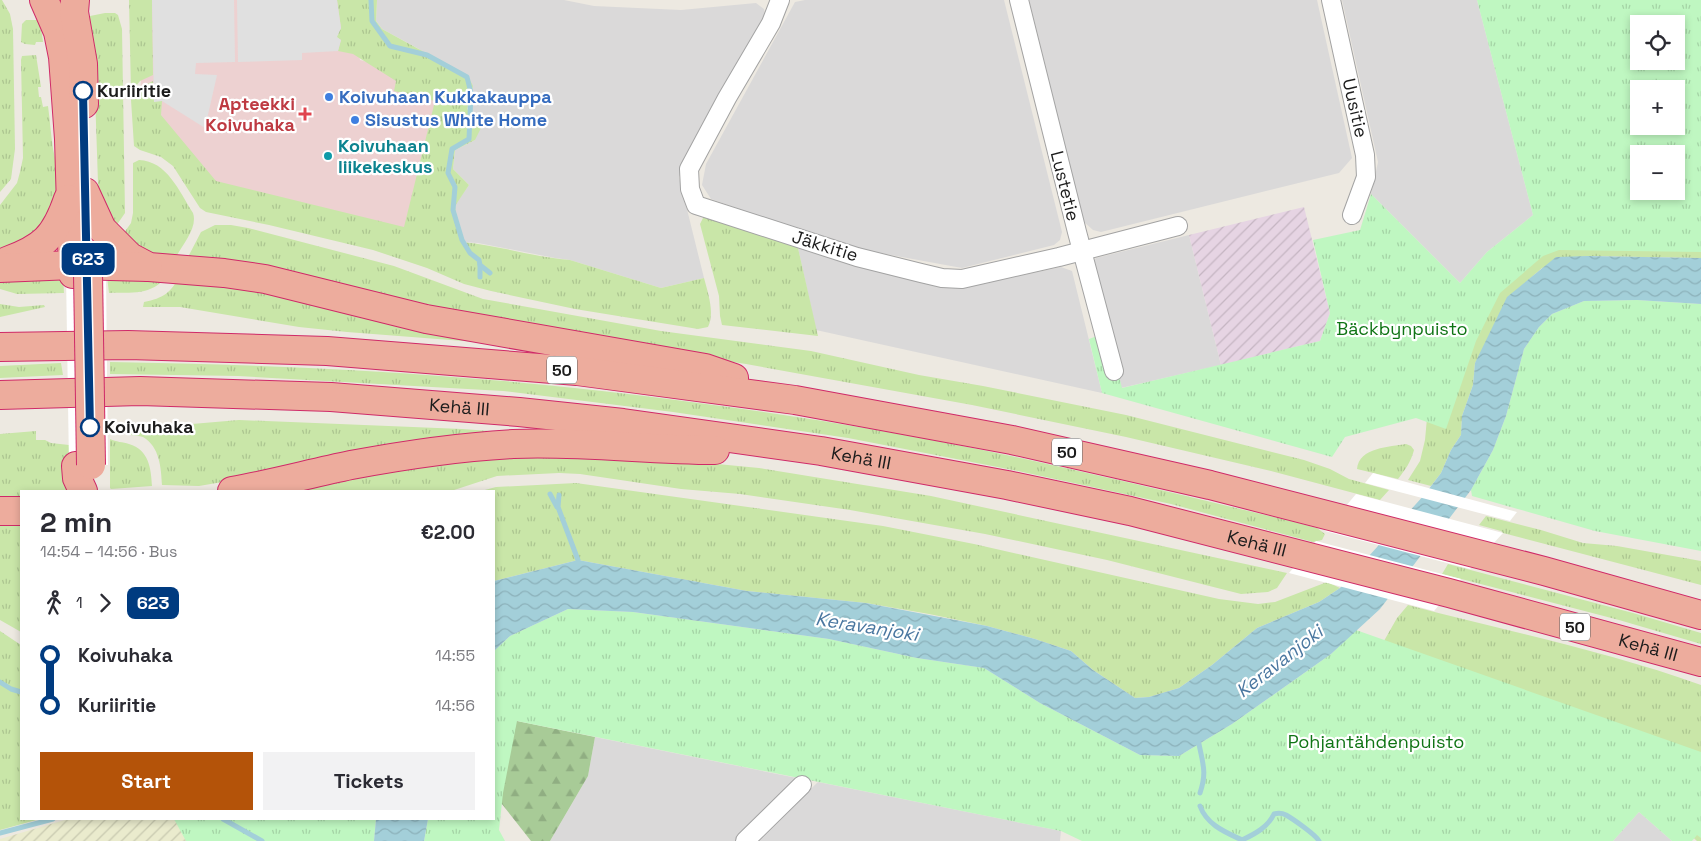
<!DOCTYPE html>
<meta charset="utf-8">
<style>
:root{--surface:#fff;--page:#f2f2f3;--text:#2b2b33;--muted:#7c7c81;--accent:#b45309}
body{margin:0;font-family:"Space Grotesk",sans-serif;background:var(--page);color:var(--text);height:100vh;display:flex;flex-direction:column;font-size:19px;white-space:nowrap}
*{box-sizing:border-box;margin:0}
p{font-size:16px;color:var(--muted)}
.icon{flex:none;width:28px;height:28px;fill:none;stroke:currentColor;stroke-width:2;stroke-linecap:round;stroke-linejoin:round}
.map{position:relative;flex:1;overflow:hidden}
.sheet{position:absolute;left:20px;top:490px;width:475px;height:330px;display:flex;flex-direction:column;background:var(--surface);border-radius:0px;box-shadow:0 2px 8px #0003}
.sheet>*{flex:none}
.badge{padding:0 10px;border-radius:8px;font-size:18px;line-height:32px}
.controls{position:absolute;left:1630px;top:15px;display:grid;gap:10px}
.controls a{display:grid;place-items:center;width:55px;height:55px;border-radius:0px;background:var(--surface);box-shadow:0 2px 8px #0003;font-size:25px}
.map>.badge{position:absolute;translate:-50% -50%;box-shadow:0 0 0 2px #fff}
.legs{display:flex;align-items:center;gap:8px;height:55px;padding:0 20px;font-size:16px}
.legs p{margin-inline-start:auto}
.headline{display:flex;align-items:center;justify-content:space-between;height:85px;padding:0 20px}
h1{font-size:28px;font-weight:700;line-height:38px}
.cta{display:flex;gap:10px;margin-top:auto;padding:10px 20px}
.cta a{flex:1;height:58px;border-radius:0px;background:var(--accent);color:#fff;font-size:20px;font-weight:700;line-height:58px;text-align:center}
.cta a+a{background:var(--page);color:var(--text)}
ul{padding:0 20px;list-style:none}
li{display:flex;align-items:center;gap:18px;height:50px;font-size:19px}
li i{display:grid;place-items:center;width:8px;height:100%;margin:0 6px;background:currentColor}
li i::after{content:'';width:12px;height:12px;margin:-6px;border:4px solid;border-radius:50%;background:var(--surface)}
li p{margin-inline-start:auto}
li:first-child i{background:linear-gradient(#0000 50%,currentColor 0)}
li:last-child i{background:linear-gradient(currentColor 50%,#0000 0)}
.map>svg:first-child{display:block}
.residential{fill:#dad9d9}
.commercial{fill:#edd1d1}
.industrial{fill:url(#industrial-furrows)}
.farmland{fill:url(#farmland-furrows)}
.grass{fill:url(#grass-tufts)}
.forest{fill:url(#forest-firs)}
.park{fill:url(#park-tufts);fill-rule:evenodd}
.parking{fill:#e0e0e0}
.water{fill:url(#water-waves)}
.pier{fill:#fff}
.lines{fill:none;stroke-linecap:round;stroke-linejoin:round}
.stream{stroke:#a3cfd9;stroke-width:5}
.minor-casing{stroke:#a3a3a3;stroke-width:20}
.trunk-casing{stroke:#cf2a68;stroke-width:30}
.minor{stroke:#fff;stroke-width:18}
.trunk{stroke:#edac9d;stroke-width:28}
.trunk-bridge-casing{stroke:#cf2a68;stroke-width:30;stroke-linecap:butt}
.trunk-bridge{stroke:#edac9d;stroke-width:28}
.line-1-casing{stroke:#fff;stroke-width:11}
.line-1{stroke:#003b80;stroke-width:8}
.stop-1-dot{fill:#fff;stroke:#003b80;stroke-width:2.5}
.shop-dot{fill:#3f7fe0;stroke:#fff;stroke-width:2}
.health-dot{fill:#e0444e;stroke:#fff;stroke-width:2}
.culture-dot{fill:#0f9aa8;stroke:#fff;stroke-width:2}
.labels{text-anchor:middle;stroke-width:4.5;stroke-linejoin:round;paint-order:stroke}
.shield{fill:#fff;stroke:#606060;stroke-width:1}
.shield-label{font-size:16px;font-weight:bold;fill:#1c1c1c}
.stop-label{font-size:18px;font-weight:bold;fill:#1c1c1c;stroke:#fff;text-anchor:start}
.shop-label{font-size:18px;font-weight:bold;fill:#366cbe;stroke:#fff;text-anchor:start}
.health-label{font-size:18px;font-weight:bold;fill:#be3a42;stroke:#fff;text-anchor:end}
.street-label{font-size:18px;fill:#1c1c1c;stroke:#fff}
.culture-label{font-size:18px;font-weight:bold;fill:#0d838f;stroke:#fff;text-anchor:start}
.park-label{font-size:18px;fill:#0f7414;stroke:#fff}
.water-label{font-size:19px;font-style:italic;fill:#4a77a0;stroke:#fff}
</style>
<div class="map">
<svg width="1701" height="841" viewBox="0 0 1701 841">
<defs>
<pattern id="industrial-furrows" width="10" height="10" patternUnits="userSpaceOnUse" patternTransform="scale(1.25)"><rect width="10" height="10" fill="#e6d4e3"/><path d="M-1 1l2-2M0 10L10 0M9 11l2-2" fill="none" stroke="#c5b5c2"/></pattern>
<pattern id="farmland-furrows" width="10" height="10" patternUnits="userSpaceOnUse" patternTransform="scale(1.25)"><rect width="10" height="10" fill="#eaebcd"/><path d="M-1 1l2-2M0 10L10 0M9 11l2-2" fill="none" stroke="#c8c9af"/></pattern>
<pattern id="grass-tufts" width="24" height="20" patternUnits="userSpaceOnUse" patternTransform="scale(1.25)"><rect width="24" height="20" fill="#c9e6a8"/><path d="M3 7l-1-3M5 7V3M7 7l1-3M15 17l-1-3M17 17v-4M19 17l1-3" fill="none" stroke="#acc590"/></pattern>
<pattern id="forest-firs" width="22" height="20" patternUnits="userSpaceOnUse" patternTransform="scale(1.25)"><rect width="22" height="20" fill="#a8cb97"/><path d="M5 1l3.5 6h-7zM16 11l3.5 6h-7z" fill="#90ae82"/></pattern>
<pattern id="park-tufts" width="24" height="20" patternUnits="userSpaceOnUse" patternTransform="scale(1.25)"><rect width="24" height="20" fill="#bff7c1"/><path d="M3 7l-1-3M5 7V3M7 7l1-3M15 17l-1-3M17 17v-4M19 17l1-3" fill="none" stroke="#a4d3a5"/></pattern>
<pattern id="water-waves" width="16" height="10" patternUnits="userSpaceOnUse" patternTransform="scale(1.25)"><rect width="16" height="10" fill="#a3cfd9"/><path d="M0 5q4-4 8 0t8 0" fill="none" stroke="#8cb1ba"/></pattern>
</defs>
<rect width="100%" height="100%" fill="#ede9e1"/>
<!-- residential -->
<g class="residential">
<path d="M377 0H564L594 6 681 10 756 3 764 9 765 14 679 177 704 278 661 288 570 260 555 258 478 243 461 242 455 205 469 185 453 169 455 150 475 140 467 109 419 49 382 29 376 21Z"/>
<path d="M805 0H1004L1062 232 1060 240 1054 245 962 268 847 247 711 199 702 185 706 164 795 2Z"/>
<path d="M1029 0H1317L1352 158 1339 173 1101 232 1093 230 1084 222Z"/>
<path d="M1342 0H1477L1533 215 1487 252 1460 283 1371 194 1378 162Z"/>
<path d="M1189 235 1221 365 1121 388 1092 263 1096 258Z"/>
<path d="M798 248 896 275 961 288 1061 267 1072 271 1102 393 816 330Z"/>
<path d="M595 737 802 779 737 841H550L588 776Z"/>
<path d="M818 782 1061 831 1060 841H757Z"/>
<path d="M1639 812 1672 841H1613Z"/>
</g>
<!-- commercial -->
<path class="commercial" d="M140 0H348L360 60 448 83 408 240 211 193 141 108Z"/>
<!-- industrial -->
<path class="industrial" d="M1304 207 1330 313 1320 341 1221 365 1189 235Z"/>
<!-- farmland -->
<path class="farmland" d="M68 819H209L252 841H0V839Z"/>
<!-- grass -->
<g class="grass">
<path d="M0 0H2L10 14 13 29 15 149 11 179 0 192Z"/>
<path d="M129 0H152L153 75 140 81 131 92Z"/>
<path d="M337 0H377L376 21 382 29 468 76 473 86 467 109 483 124 475 140 455 150 453 169 469 185 455 206 461 242C498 245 533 257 570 260L661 288 704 278C708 293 715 313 708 327L698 329 575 309 491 291 464 284 427 268 373 250 269 225 206 212 200 208 173 166 161 157 140 150 134 146 131 100 143 86 153 81 154 101H162L161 115 216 181 404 227 435 101 394 91 396 81 353 54 338 51 341 40 336 37 341 28Z"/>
<path d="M105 13H115L118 15 122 29 125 213 114 229 101 205 98 183 95 94 85 17Z"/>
<path d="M26 20H40L43 42H36L35 45 25 44 21 42 22 24Z"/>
<path d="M36 55 41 87H38L39 97H41L43 107 48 106C50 121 51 135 53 149 56 163 60 178 58 192 53 220 26 243 0 249V205L17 183 20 172 23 158 21 60 22 56Z"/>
<path d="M139 160C167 161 179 191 193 213 198 227 183 244 176 257L153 255 121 237 131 223 133 213V163Z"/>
<path d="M707 215 798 248 818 336 722 325 720 316 719 296 700 224 703 218Z"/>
<path d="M215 225H231L248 228 394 266 483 299 661 331 811 351 919 375 983 386 1126 415 1304 460 1330 469 1349 479 1389 490 1380 500 1271 471 1126 437 972 405 746 364 521 329 187 259 201 232Z"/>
<path d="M1701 239V258L1587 256 1542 268 1526 282 1475 363 1473 385 1462 416 1461 435 1451 450 1441 473 1431 486 1408 480 1420 461 1425 440 1428 407 1508 253Z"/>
<path d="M63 274 64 293 17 294 0 289V276Z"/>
<path d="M107 276H166C153 296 130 292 109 293Z"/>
<path d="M180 276 245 284 489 343 347 332 299 327 180 307H143L144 302C164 298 170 293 180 276Z"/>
<path d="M0 304 19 307 44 305 45 307 0 317Z"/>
<path d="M110 362C224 364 339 368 453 377 593 387 733 406 871 429 1014 453 1154 489 1295 522L1317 528 1325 534 1322 540 1313 542 1171 504 1018 471 848 438 673 412 503 391 238 376 110 374Z"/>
<path d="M61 363 63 375 0 378V366Z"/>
<path d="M239 420 462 429 490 431 489 436 199 486 162 485C161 468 160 447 143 437 139 436 134 435 130 435V431C144 431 156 428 169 426 192 424 215 422 239 420Z"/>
<path d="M36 431V440H45L51 443 69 445V491H21V502L0 503V434Z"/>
<path d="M110 439C116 442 123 442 129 444 149 450 151 468 152 486L111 489 110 488Z"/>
<path d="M1406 444 1411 446 1414 450C1411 462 1405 470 1398 479L1357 469C1359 447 1390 447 1406 444Z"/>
<path d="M497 452 665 459 759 468 931 496 1287 573 1277 588 1268 592 1241 594 1107 560 985 534 850 510 740 494 681 489 580 474 559 473 497 476 451 491H275Z"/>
<path d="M576 483 883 526 974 544 1219 599 1258 604 1275 602 1327 582 1340 588 1319 602 1257 628 1212 665 1179 688 1149 697 1135 698 1093 670 1071 651 1035 639 987 626 929 614 866 603 747 591 578 560 494 581V491H481L496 487Z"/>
<path d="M1486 516 1541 530 1583 543 1617 546 1701 561V585L1503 533 1501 531 1479 525Z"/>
<path d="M0 519 21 520V632L0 620Z"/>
<path d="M1448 564 1633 613 1701 633V644L1619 620 1442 574Z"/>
<path d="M1408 605C1506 631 1606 651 1701 685V841H1697L1671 817 1376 655 1397 618Z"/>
<path d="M0 631 21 645V819H40L0 830Z"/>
</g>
<!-- forest -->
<path class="forest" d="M494 710 517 721 595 737 588 776 550 841H531L494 794Z"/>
<!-- park -->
<g class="park">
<path d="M1477 0H1701V252L1559 250 1543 256 1500 293 1476 341 1446 429 1416 418 1345 437 1332 457 1102 393 1089 339 1108 332 1122 388 1320 341 1330 313 1313 240 1360 230 1371 194 1460 283 1487 252 1533 215ZM1639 24H1676V61H1639ZM1639 89H1676V126H1639ZM1639 154H1676V191H1639Z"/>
<path d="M1637 300 1701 304V551L1595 531 1472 496 1471 490 1493 450 1506 416 1524 349 1539 327 1552 314 1584 301Z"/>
<path d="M568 609 633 612 829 639 917 658 984 668 1040 703 1140 755 1179 756 1232 724 1331 654 1356 630 1701 752V838L1697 835 1692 841H1672L1639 812 1613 841H1082L1061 831 517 721 503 793 499 830 505 841H424L428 819H494V651L510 636Z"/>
<path d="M174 819H376L374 841H186Z"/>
</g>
<!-- parking -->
<g class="parking">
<path d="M152 0H234L235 62 196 63 195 74 217 75 205 128 162 101 154 102Z"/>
<path d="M237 0H337L341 28 337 37 341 40 338 51 302 53V60L238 62Z"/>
</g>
<!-- water -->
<g class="water">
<path d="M1587 256 1701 258V304L1637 300 1584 301 1552 314 1539 327 1524 349 1506 416 1493 450 1471 490 1380 609 1331 654 1232 724 1179 756 1140 755 1040 703 984 668 917 658 829 639 633 612 568 609 510 636 494 651V581L578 560 747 591 866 603 987 626 1035 639 1071 651 1093 670 1135 698 1149 697 1179 688 1212 665 1257 628 1319 602 1340 588 1425 494 1441 473 1451 450 1461 435 1462 416 1473 385 1475 363 1507 297 1556 257Z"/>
<path d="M376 819H428L424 841H374Z"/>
</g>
<!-- pier -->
<g class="pier">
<path d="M106 272 108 465 69 466 66 274Z"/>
<path d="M1373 473 1517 512 1510 521 1365 483Z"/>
<path d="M1356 494 1484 528 1503 533 1470 569 1325 531Z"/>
<path d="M1316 541 1461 579 1434 611 1289 573Z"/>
</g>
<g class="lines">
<!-- stream -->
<g class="stream">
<path d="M371 0 372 21 390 46 427 55 467 77 471 93 469 139 452 149 448 173 455 187 453 210 462 240 470 253 479 260 480 265 490 273"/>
<path d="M480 277V265"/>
<path d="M550 494 557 507"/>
<path d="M559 495 558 507 578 560V566"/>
<path d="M0 682 11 689 21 692"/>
<path d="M1199 744C1203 765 1207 772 1200 793"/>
<path d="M1200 806C1207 825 1225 832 1242 840 1255 834 1268 827 1274 814 1278 813 1282 813 1286 815 1293 819 1316 835 1319 841"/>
<path d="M223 819 262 841"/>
<path d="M0 833 53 819"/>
</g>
<!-- minor casing -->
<g class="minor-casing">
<g id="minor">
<path d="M780 0 771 23 727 98 689 169 690 189 696 205 857 257 921 273 942 278 962 279 1059 257 1178 226"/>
<path d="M1019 0 1077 232 1114 371"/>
<path d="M1331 0 1365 155 1366 177 1352 215"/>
<path d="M745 841 802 785"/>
</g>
</g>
<!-- trunk casing -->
<g class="trunk-casing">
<g id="trunk">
<path d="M44 0 58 32 63 57 69 139 73 274"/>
<path d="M75 0 74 12 83 64 84 104"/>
<path d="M85 192 102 229 130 257 149 267 224 273 265 279 426 319 705 368 734 378"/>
<path d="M7 261C43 248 55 237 68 199"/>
<path d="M0 268 73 265 148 267"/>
<path d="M0 347 128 345 327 351 577 371 795 400 1012 440 1210 485 1544 571 1701 615"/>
<path id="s1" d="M0 395 140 391 331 397 519 412 623 423 821 451 1007 485 1130 511 1449 593 1701 662"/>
<path d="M76 466 77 478 83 491"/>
<path d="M232 491C272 484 312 473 351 465 404 455 459 447 513 444 581 441 647 450 715 450"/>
<path d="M0 511H21"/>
</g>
</g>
<!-- minor -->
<use href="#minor" class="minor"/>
<!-- trunk -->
<use href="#trunk" class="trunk"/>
<!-- trunk-bridge casing -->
<g class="trunk-bridge-casing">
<path id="trunk-bridge" d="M88 273 91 465"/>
</g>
<!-- trunk-bridge -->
<use href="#trunk-bridge" class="trunk-bridge"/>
</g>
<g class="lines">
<!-- line-1 casing -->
<g class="line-1-casing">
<path id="line-1" d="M83 91 90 427"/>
</g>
<!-- line-1 -->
<use href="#line-1" class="line-1"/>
</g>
<!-- markers -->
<g class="stop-1-dot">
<circle cx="83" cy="91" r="9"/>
<circle cx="90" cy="427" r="9"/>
</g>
<g class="shop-dot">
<circle cx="329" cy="97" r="5"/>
<circle cx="355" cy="120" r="5"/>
</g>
<path class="health-dot" d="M302.5 106.5h5v5h5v5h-5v5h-5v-5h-5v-5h5z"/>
<circle class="culture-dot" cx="328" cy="156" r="5"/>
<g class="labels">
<!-- shield labels -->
<g class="shield">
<rect x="547" y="356.5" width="30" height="27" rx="4"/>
<rect x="1052" y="438.5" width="30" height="27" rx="4"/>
<rect x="1560" y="613.5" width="30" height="27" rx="4"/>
</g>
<g class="shield-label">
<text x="562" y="376">50</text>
<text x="1067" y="458">50</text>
<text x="1575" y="633">50</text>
</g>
<!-- stop labels -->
<g class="stop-label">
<text x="97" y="97">Kuriiritie</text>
<text x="104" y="433">Koivuhaka</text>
</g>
<!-- shop labels -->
<g class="shop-label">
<text x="339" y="103">Koivuhaan Kukkakauppa</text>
<text x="365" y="126">Sisustus White Home</text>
</g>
<!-- health labels -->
<g class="health-label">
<text x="295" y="110">Apteekki<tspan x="295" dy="21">Koivuhaka</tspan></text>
</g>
<!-- street labels -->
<g class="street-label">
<text transform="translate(1355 108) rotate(77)" y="6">Uusitie</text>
<text transform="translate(1065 186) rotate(76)" y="6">Lustetie</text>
<text transform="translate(825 246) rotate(17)" y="6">Jäkkitie</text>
<text dy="6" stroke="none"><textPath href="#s1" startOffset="460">Kehä III</textPath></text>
<text dy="6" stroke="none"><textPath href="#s1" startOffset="865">Kehä III</textPath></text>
<text dy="6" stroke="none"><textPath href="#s1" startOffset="1270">Kehä III</textPath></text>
<text dy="6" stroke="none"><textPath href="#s1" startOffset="1675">Kehä III</textPath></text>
</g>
<!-- culture labels -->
<g class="culture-label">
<text x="338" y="152">Koivuhaan<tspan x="338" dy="21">liikekeskus</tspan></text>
</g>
<!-- park labels -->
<g class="park-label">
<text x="1402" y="335">Bäckbynpuisto</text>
<text x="1376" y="748">Pohjantähdenpuisto</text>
</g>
<!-- water labels -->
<g class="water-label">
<text transform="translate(867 626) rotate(9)" y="7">Keravanjoki</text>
<text transform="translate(1279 661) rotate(-38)" y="7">Keravanjoki</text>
</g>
</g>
</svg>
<div class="controls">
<a><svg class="icon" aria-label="locate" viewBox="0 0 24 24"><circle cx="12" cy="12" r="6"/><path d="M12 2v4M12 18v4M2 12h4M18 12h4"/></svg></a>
<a>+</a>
<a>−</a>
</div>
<b class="badge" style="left:88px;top:259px;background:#003b80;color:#fff">623</b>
<section class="sheet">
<div class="headline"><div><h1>2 min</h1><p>14:54 – 14:56 · Bus</p></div><b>€2.00</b></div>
<div class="legs"><svg class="icon" aria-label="walk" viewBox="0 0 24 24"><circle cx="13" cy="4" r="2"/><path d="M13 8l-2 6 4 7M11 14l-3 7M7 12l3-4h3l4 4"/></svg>1<svg class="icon" aria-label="forward" viewBox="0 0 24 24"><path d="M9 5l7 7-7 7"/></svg><b class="badge" style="background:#003b80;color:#fff">623</b></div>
<ul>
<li><i style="color:#003b80"></i><b>Koivuhaka</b><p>14:55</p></li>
<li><i style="color:#003b80"></i><b>Kuriiritie</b><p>14:56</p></li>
</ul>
<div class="cta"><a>Start</a><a>Tickets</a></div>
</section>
</div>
